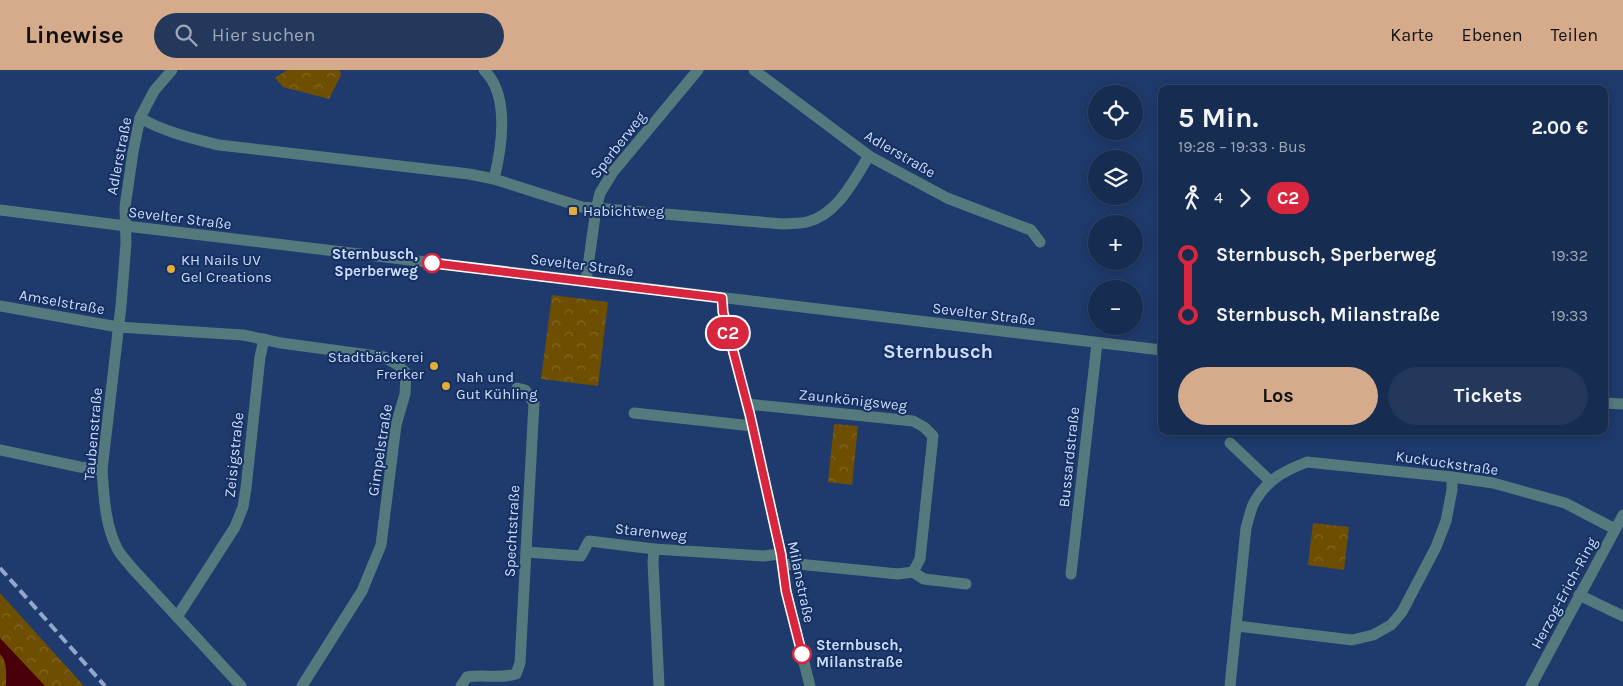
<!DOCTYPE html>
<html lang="de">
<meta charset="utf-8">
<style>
:root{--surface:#172c51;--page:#24385b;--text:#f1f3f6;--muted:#9ea7b7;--line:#364868;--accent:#d6ab8b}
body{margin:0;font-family:Karla,sans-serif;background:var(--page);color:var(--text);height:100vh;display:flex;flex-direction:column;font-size:19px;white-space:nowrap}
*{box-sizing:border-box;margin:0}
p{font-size:16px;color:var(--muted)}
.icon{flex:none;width:28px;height:28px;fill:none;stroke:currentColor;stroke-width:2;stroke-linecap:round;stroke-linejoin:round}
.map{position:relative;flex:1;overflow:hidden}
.drawer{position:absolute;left:1158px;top:15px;width:450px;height:350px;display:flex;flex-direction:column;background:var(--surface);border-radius:10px;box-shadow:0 2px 12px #0003,0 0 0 1px var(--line)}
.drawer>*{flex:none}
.badge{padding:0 10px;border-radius:16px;font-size:18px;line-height:32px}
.fabs{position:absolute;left:1088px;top:15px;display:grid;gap:10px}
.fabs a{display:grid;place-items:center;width:55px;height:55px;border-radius:50%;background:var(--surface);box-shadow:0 2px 12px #0003,0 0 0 1px var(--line);font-size:25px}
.map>.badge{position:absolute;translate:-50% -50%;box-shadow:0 0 0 2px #fff}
.legs{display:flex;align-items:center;gap:8px;height:55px;padding:0 20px;font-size:16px}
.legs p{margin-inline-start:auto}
.overview{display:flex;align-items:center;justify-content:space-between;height:85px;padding:0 20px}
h1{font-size:28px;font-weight:700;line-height:38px}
.cta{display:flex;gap:10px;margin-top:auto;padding:10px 20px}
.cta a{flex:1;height:58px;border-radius:30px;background:var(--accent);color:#111;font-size:20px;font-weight:700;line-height:58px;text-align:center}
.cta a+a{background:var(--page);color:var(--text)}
ul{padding:0 20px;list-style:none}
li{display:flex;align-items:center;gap:18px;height:60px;font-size:19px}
li i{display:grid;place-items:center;width:8px;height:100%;margin:0 6px;background:currentColor}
li i::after{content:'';width:12px;height:12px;margin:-6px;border:4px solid;border-radius:50%;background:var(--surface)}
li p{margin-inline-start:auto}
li:first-child i{background:linear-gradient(#0000 50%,currentColor 0)}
li:last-child i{background:linear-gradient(currentColor 50%,#0000 0)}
header{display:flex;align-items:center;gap:30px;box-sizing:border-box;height:70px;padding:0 25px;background:var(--accent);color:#111}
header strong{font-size:24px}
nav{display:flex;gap:28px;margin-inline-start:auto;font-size:18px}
.search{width:350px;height:45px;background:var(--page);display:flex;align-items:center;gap:12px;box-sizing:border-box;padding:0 18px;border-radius:28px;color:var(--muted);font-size:19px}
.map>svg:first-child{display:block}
.forest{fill:url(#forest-crowns)}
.water{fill:#4a000a}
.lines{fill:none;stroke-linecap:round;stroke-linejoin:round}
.minor{stroke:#557a7d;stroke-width:11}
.rail{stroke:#92a7cd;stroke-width:4;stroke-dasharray:10 5;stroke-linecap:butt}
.line-1-casing{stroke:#fff;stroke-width:11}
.line-1{stroke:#d7263d;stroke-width:8}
.poi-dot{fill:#e6ad36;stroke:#153061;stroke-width:2}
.stop-1-dot{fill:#fff;stroke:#d7263d;stroke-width:2.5}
.labels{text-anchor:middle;stroke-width:4;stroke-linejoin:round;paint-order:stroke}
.street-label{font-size:15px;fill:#ccdefd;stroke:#153061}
.poi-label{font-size:15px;fill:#ccdefd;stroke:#153061;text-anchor:start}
.stop-label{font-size:15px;font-weight:bold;fill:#ccdefd;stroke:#153061;text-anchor:end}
.district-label{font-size:20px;font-weight:bold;fill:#ccdefd;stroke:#153061}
</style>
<header>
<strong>Linewise</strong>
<div class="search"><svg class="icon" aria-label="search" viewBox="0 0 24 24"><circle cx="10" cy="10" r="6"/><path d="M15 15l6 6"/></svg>Hier suchen</div>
<nav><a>Karte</a><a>Ebenen</a><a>Teilen</a></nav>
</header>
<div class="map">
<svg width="1623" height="616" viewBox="0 0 1623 616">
<defs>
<pattern id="forest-crowns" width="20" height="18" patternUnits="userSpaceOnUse" patternTransform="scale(1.25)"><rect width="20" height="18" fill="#6e4e00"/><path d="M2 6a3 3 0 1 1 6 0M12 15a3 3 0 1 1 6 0" fill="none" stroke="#826726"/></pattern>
</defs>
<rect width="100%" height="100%" fill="#1f3a6c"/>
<!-- forest -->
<g class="forest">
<path d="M287 0H340L341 5 329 29 283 17 275 8Z"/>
<path d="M552 225 608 232 598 316 541 309Z"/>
<path d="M834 354 858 356 852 415 828 412Z"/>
<path d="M1313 453 1349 457 1344 500 1308 495Z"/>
<path d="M0 523 84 616H0Z"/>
</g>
<!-- water -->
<path class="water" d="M0 568 45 616H6C6 606 8 592 0 584Z"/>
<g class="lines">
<!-- minor -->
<g class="minor">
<path d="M172 0 154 21 140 48 133 82 125 137 126 173 121 236 102 400C104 426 105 455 117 478 120 485 127 491 132 498L241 616"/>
<path d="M484 0C510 25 502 77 494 109"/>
<path d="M754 0 869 86 947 128 1031 160 1040 172"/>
<path d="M140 48C165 62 191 68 219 75L469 104 494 109 582 137 783 154C791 153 799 154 807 152 838 144 853 111 869 86"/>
<path d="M0 140 126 156 1161 280"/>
<path d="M586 211 596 139 600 123 613 102 698 0"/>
<path d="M723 228V242L747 334 781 484 786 521 810 616"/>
<path d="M0 236 118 257 243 265 281 273 384 287 398 295 406 303 405 324 396 355 381 475 362 521 302 616"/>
<path d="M1604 333 1623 334"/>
<path d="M747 334 913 351 924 357 933 366 920 489 913 502 898 504 798 494 782 495"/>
<path d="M634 343 752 356"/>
<path d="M1230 373 1270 411"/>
<path d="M0 380 80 397 102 400"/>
<path d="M654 479 653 492 659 616"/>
<path d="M526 482 581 486 589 471 654 479 763 486 781 484"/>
<path d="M913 502 924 509 966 514"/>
<path d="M1071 504 1097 273"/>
<path d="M1579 525 1623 546"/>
<path d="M177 547 235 457 243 437 246 418 260 287 264 269"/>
<path d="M1237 556 1352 570 1373 565 1391 555 1402 542 1436 477 1446 451 1452 420V407"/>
<path d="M461 616 467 607C483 604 500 609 516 604L520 593 534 333 525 320 517 318"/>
<path d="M1230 616 1246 458C1249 449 1250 439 1255 431 1268 409 1284 401 1307 392L1452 407 1493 413 1565 433 1615 459"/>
<path d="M1531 616 1623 445"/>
</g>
<!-- rail -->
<path class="rail" d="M0 498 105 616"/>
</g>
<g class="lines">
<!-- line-1 casing -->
<g class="line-1-casing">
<path id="line-1" d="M432 193 722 228 723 242 750 345 781 484 786 521 802 584"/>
</g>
<!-- line-1 -->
<use href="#line-1" class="line-1"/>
</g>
<!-- markers -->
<g class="poi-dot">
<rect x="568" y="136" width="10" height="10" rx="2.5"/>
<circle cx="171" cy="199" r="5"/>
<circle cx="434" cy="296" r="5"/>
<circle cx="446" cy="316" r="5"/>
</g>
<g class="stop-1-dot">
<circle cx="432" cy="193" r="9"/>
<circle cx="802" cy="584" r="9"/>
</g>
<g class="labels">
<!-- street labels -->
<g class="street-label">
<text transform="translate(618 75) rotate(-52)" y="5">Sperberweg</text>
<text transform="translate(900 84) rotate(30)" y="5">Adlerstraße</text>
<text transform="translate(119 86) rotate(-79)" y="5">Adlerstraße</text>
<text transform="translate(180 148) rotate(7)" y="5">Sevelter Straße</text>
<text transform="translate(582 195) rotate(7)" y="5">Sevelter Straße</text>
<text transform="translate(62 232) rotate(10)" y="5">Amselstraße</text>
<text transform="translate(984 244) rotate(7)" y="5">Sevelter Straße</text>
<text transform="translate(853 330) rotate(6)" y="5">Zaunkönigsweg</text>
<text transform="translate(93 364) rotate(-85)" y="5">Taubenstraße</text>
<text transform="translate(380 380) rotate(-81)" y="5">Gimpelstraße</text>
<text transform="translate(234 385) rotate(-84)" y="5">Zeisigstraße</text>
<text transform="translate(1069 387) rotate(-84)" y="5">Bussardstraße</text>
<text transform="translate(1447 393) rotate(8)" y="5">Kuckuckstraße</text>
<text transform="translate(512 461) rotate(-87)" y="5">Spechtstraße</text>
<text transform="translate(651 462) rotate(6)" y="5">Starenweg</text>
<text transform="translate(801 512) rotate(78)" y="5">Milanstraße</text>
<text transform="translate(1564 523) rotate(-62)" y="5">Herzog-Erich-Ring</text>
</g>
<!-- poi labels -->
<g class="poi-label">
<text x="583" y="146">Habichtweg</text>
<text x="181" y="195">KH Nails UV<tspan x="181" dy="17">Gel Creations</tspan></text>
<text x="424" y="292" text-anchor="end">Stadtbäckerei<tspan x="424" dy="17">Frerker</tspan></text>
<text x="456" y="312">Nah und<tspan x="456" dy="17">Gut Kühling</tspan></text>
</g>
<!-- stop labels -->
<g class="stop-label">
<text x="418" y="189">Sternbusch,<tspan x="418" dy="17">Sperberweg</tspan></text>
<text x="816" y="580" text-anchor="start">Sternbusch,<tspan x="816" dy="17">Milanstraße</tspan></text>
</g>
<!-- district labels -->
<g class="district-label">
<text x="938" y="288">Sternbusch</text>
</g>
</g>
</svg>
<div class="fabs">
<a><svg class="icon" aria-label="locate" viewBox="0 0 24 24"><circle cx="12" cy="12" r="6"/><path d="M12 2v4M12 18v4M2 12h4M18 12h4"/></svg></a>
<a><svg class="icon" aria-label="layers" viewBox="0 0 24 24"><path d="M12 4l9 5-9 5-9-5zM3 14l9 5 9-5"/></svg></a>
<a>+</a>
<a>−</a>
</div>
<b class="badge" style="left:728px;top:263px;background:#d7263d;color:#fff">C2</b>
<section class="drawer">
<div class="overview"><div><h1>5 Min.</h1><p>19:28 – 19:33 · Bus</p></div><b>2.00 €</b></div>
<div class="legs"><svg class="icon" aria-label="walk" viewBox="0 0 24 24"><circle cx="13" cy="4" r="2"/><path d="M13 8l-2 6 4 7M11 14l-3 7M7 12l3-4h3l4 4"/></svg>4<svg class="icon" aria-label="forward" viewBox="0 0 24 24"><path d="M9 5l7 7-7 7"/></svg><b class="badge" style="background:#d7263d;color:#fff">C2</b></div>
<ul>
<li><i style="color:#d7263d"></i><b>Sternbusch, Sperberweg</b><p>19:32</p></li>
<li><i style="color:#d7263d"></i><b>Sternbusch, Milanstraße</b><p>19:33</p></li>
</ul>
<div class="cta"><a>Los</a><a>Tickets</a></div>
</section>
</div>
